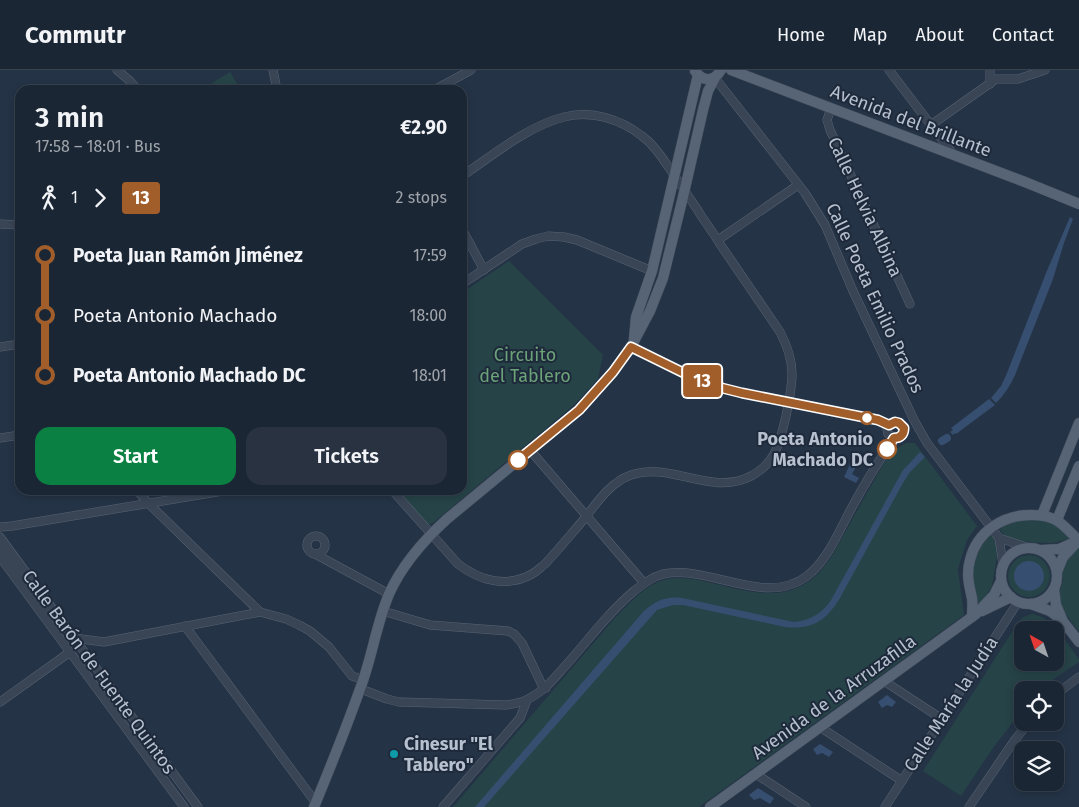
<!DOCTYPE html>
<meta charset="utf-8">
<style>
:root{--surface:#1b2634;--page:#283240;--text:#f1f3f6;--muted:#a0a5ac;--line:#39434f;--accent:#0b8043}
body{margin:0;font-family:"Fira Sans",sans-serif;background:var(--page);color:var(--text);height:100vh;display:flex;flex-direction:column;font-size:19px;white-space:nowrap}
*{box-sizing:border-box;margin:0}
p{font-size:16px;color:var(--muted)}
.icon{flex:none;width:28px;height:28px;fill:none;stroke:currentColor;stroke-width:2;stroke-linecap:round;stroke-linejoin:round}
.map{position:relative;flex:1;overflow:hidden}
.sheet{position:absolute;left:15px;top:15px;width:452px;height:410px;display:flex;flex-direction:column;background:var(--surface);border-radius:15px;box-shadow:0 2px 8px #0003,0 0 0 1px var(--line)}
.sheet>*{flex:none}
.badge{padding:0 10px;border-radius:4px;font-size:18px;line-height:32px}
.needle{width:32px;rotate:320deg}
.fabs{position:absolute;left:1014px;top:551px;display:grid;gap:10px}
.fabs a{display:grid;place-items:center;width:50px;height:50px;border-radius:10px;background:var(--surface);box-shadow:0 2px 8px #0003,0 0 0 1px var(--line);font-size:25px}
.map>.badge{position:absolute;translate:-50% -50%;box-shadow:0 0 0 2px #fff}
.legs{display:flex;align-items:center;gap:8px;height:55px;padding:0 20px;font-size:16px}
.legs p{margin-inline-start:auto}
.summary{display:flex;align-items:center;justify-content:space-between;height:85px;padding:0 20px}
h1{font-size:28px;font-weight:600;line-height:38px}
.action{display:flex;gap:10px;margin-top:auto;padding:10px 20px}
.action a{flex:1;height:58px;border-radius:15px;background:var(--accent);color:#fff;font-size:20px;font-weight:600;line-height:58px;text-align:center}
.action a+a{background:var(--page);color:var(--text)}
ul{padding:0 20px;list-style:none}
li{display:flex;align-items:center;gap:18px;height:60px;font-size:19px}
li i{display:grid;place-items:center;width:8px;height:100%;margin:0 6px;background:currentColor}
li i::after{content:'';width:12px;height:12px;margin:-6px;border:4px solid;border-radius:50%;background:var(--surface)}
li p{margin-inline-start:auto}
li:first-child i{background:linear-gradient(#0000 50%,currentColor 0)}
li:last-child i{background:linear-gradient(currentColor 50%,#0000 0)}
header{display:flex;align-items:center;gap:30px;box-sizing:border-box;height:70px;padding:0 25px;background:var(--surface);border-bottom:1px solid var(--line)}
header strong{font-size:24px}
nav{display:flex;gap:28px;margin-inline-start:auto;font-size:18px}
.map>svg:first-child{display:block}
.green{fill:#264347;fill-rule:evenodd}
.water{fill:#364e6f}
.lines{fill:none;stroke-linecap:round;stroke-linejoin:round}
.canal{stroke:#364e6f;stroke-width:8}
.minor-casing{stroke:#586372;stroke-width:9}
.major-casing{stroke:#434e5e;stroke-width:11}
.minor{stroke:#394555;stroke-width:8}
.major{stroke:#576475;stroke-width:10}
.line-1-casing{stroke:#fff;stroke-width:11}
.line-1{stroke:#a25e2a;stroke-width:8}
.stop-1-dot{fill:#fff;stroke:#a25e2a;stroke-width:2.5}
.culture-dot{fill:#0f9aa8;stroke:#1e2a3b;stroke-width:2}
.labels{text-anchor:middle;stroke-width:4;stroke-linejoin:round;paint-order:stroke}
.street-label{font-size:18px;fill:#b7c0ce;stroke:#1e2a3b}
.park-label{font-size:18px;fill:#6ba278;stroke:#1e2a3b}
.stop-label{font-size:18px;font-weight:bold;fill:#b7c0ce;stroke:#1e2a3b;text-anchor:end}
.poi-label{font-size:18px;font-weight:bold;fill:#b7c0ce;stroke:#1e2a3b;text-anchor:start}
</style>
<header>
<strong>Commutr</strong>
<nav><a>Home</a><a>Map</a><a>About</a><a>Contact</a></nav>
</header>
<div class="map">
<svg width="1079" height="737" viewBox="0 0 1079 737">
<rect width="100%" height="100%" fill="#243346"/>
<!-- green -->
<g class="green">
<path d="M230 2 241 20H216L212 13Z"/>
<path d="M509 191 603 285 598 309 575 334 433 453 428 455 397 420H462L463 222Z"/>
<path d="M907 373H915L977 456 967 470 958 499 964 545 699 737H453L614 549C627 536 640 520 658 512 672 506 688 508 703 511 734 518 774 532 803 515 825 503 835 480 847 459 856 442 865 426 875 409 882 396 892 377 907 373Z"/>
<path d="M1031 448C1049 451 1057 453 1069 468L1068 469C1062 471 1055 473 1049 473 1035 473 1008 472 1000 460L1002 456 1016 450Z"/>
<path d="M988 466H991L994 468 998 482 992 516 982 532 976 535C972 509 966 487 988 466Z"/>
<path d="M1079 477V562L1060 536 1058 526 1063 510 1061 498 1062 493Z"/>
<circle cx="1029" cy="506" r="21"/>
<path d="M1032 544C1053 546 1067 574 1079 589V592L1055 608 1042 620H1022V640L993 678 961 726 923 701 1019 551 1023 547ZM1022 560H1055V592H1022Z"/>
</g>
<!-- water -->
<g class="water">
<path d="M1070 147 1073 149 1064 173 1053 209 1015 305C1010 316 1005 324 996 333L991 328 1001 316 1007 303 1046 203Z"/>
<path d="M989 329 995 335 956 364 955 363 953 365 950 362 953 360 951 358Z"/>
<path d="M920 382 925 387 910 402 903 413 840 528C826 551 812 560 785 557L683 535H673L657 540 484 737H475L643 542C655 531 665 526 682 528L794 552C809 551 823 543 831 530L903 400Z"/>
<path d="M850 394 856 397 852 404 859 408 856 413 844 407Z"/>
<circle cx="1029" cy="506" r="15"/>
<path d="M887 625 896 632 892 637 887 635 882 638 878 632Z"/>
<path d="M820 674 833 682 829 687 822 683 817 685 813 679Z"/>
<path d="M758 718 774 728 770 734 760 728 754 730 749 725Z"/>
</g>
<g class="lines">
<!-- canal -->
<path class="canal" d="M942 371 947 368"/>
<!-- minor casing -->
<g class="minor-casing">
<g id="minor">
<path d="M117 0 130 11 138 20"/>
<path d="M273 0 277 20"/>
<path d="M889 0 953 84"/>
<path d="M715 8 805 123 825 155 853 221 914 350 927 373 999 468 1003 494"/>
<path d="M990 14V0"/>
<path d="M434 20 471 0"/>
<path d="M831 38 827 50 830 60 910 234"/>
<path d="M931 55 996 9H1018L1045 0"/>
<path d="M0 154 20 155"/>
<path d="M462 159 484 200"/>
<path d="M718 170 798 115"/>
<path d="M462 214 522 174 536 169 548 166 564 167 577 170 652 201"/>
<path d="M0 277 20 274"/>
<path d="M631 277 692 307 722 318 742 323 878 350 889 355"/>
<path d="M889 355 887 359 888 364 895 368"/>
<path d="M0 368 20 365"/>
<path d="M895 368 902 366 904 361 903 356"/>
<path d="M530 380 644 513"/>
<path d="M137 420 148 433 260 542"/>
<path d="M392 420 458 494C480 511 507 518 532 504 537 501 541 497 545 494 559 479 572 463 585 448 598 431 611 412 631 405 671 391 711 427 751 406 776 393 780 372 786 346 793 312 797 294 780 262 760 233 740 203 720 174 713 162 704 151 697 139 687 124 677 109 667 95 660 84 653 74 642 66 620 49 592 40 564 47 528 56 493 85 462 106"/>
<path d="M0 457 12 456 229 420"/>
<circle cx="316" cy="475" r="9"/>
<path d="M0 467 198 737"/>
<path d="M999 468 1029 478"/>
<path d="M0 477 49 542"/>
<path d="M315 484 389 524"/>
<path d="M0 487 184 737"/>
<path d="M383 541 430 555 508 561 514 564 522 573 542 615 546 618"/>
<path d="M185 556 316 733"/>
<path d="M74 568 104 572 260 542 286 549 299 555 310 561 329 577 352 606 364 610"/>
<path d="M884 611 942 649"/>
<path d="M361 619 387 629 399 632 506 635C514 634 522 633 528 629 545 621 555 607 567 594 589 569 609 542 634 521 643 514 652 507 663 504 709 494 765 538 807 506 827 491 839 461 851 439 864 415 878 391 895 368"/>
<path d="M1055 625 1079 607"/>
<path d="M0 632 70 582"/>
<path d="M820 657 902 711"/>
<path d="M756 704 806 737"/>
<path d="M443 737 520 648 527 630"/>
<path d="M885 737 1018 532"/>
<path d="M969 737 1014 671 1029 652"/>
</g>
</g>
<!-- major casing -->
<g class="major-casing">
<g id="major">
<path d="M731 0 1025 112 1079 134"/>
<path d="M695 1C703 12 714 12 721 0"/>
<path d="M634 269 636 247 652 201 698 5"/>
<path d="M1042 445 1079 353"/>
<path d="M1057 450 1079 396"/>
<circle cx="1029" cy="506" r="28"/>
<path d="M1042 480 1059 479 1075 472"/>
<path d="M1057 502 1063 487 1079 470"/>
<path d="M1054 519 1056 535 1062 549"/>
<path d="M1031 534 1050 541 1062 550 1079 572"/>
<path d="M982 541 1011 527"/>
<path d="M972 547C972 541 973 534 972 528 969 515 966 504 970 490 977 461 1004 444 1033 445 1041 445 1052 447 1059 452 1066 457 1072 464 1078 470"/>
<path d="M314 737C330 698 346 659 360 619 372 588 376 555 389 524 402 495 424 470 447 449L579 340 613 302 631 277 650 241 663 208 683 127 703 40 708 21 715 8"/>
<path d="M710 737 976 544 994 525 1001 511"/>
</g>
</g>
<!-- minor -->
<use href="#minor" class="minor"/>
<!-- major -->
<use href="#major" class="major"/>
</g>
<g class="lines">
<!-- line-1 casing -->
<g class="line-1-casing">
<path id="line-1" d="M518 390 579 340 613 302 631 277 692 307 722 318 742 323 878 350 889 355 895 352 899 353 904 358C904 364 901 368 894 368L887 379"/>
</g>
<!-- line-1 -->
<use href="#line-1" class="line-1"/>
</g>
<!-- markers -->
<g class="stop-1-dot">
<circle cx="867" cy="348" r="6"/>
<circle cx="887" cy="379" r="9"/>
<circle cx="518" cy="390" r="9"/>
</g>
<circle class="culture-dot" cx="394" cy="684" r="5"/>
<g class="labels">
<!-- street labels -->
<g class="street-label">
<text transform="translate(911 51) rotate(21)" y="6">Avenida del Brillante</text>
<text transform="translate(865 137) rotate(65)" y="6">Calle Helvia Albina</text>
<text transform="translate(875 228) rotate(65)" y="6">Calle Poeta Emilio Prados</text>
<text transform="translate(99 602) rotate(54)" y="6">Calle Barón de Fuente Quintos</text>
<text transform="translate(834 627) rotate(-36)" y="6">Avenida de la Arruzafilla</text>
<text transform="translate(951 634) rotate(-57)" y="6">Calle María la Judía</text>
</g>
<!-- park labels -->
<g class="park-label">
<text x="525" y="291">Circuito<tspan x="525" dy="21">del Tablero</tspan></text>
</g>
<!-- stop labels -->
<g class="stop-label">
<text x="873" y="375">Poeta Antonio<tspan x="873" dy="21">Machado DC</tspan></text>
</g>
<!-- poi labels -->
<g class="poi-label">
<text x="404" y="680">Cinesur "El<tspan x="404" dy="21">Tablero"</tspan></text>
</g>
</g>
</svg>
<div class="fabs">
<a><svg class="needle" viewBox="-14 -14 28 28"><path d="M0-13l5 13h-10z" fill="#e53935"/><path d="M0 13l5-13h-10z" fill="#a0a5ac"/></svg></a>
<a><svg class="icon" aria-label="locate" viewBox="0 0 24 24"><circle cx="12" cy="12" r="6"/><path d="M12 2v4M12 18v4M2 12h4M18 12h4"/></svg></a>
<a><svg class="icon" aria-label="layers" viewBox="0 0 24 24"><path d="M12 4l9 5-9 5-9-5zM3 14l9 5 9-5"/></svg></a>
</div>
<b class="badge" style="left:702px;top:311px;background:#a25e2a;color:#fff">13</b>
<section class="sheet">
<div class="summary"><div><h1>3 min</h1><p>17:58 – 18:01 · Bus</p></div><b>€2.90</b></div>
<div class="legs"><svg class="icon" aria-label="walk" viewBox="0 0 24 24"><circle cx="13" cy="4" r="2"/><path d="M13 8l-2 6 4 7M11 14l-3 7M7 12l3-4h3l4 4"/></svg>1<svg class="icon" aria-label="forward" viewBox="0 0 24 24"><path d="M9 5l7 7-7 7"/></svg><b class="badge" style="background:#a25e2a;color:#fff">13</b><p>2 stops</p></div>
<ul>
<li><i style="color:#a25e2a"></i><b>Poeta Juan Ramón Jiménez</b><p>17:59</p></li>
<li><i style="color:#a25e2a"></i><span>Poeta Antonio Machado</span><p>18:00</p></li>
<li><i style="color:#a25e2a"></i><b>Poeta Antonio Machado DC</b><p>18:01</p></li>
</ul>
<div class="action"><a>Start</a><a>Tickets</a></div>
</section>
</div>
